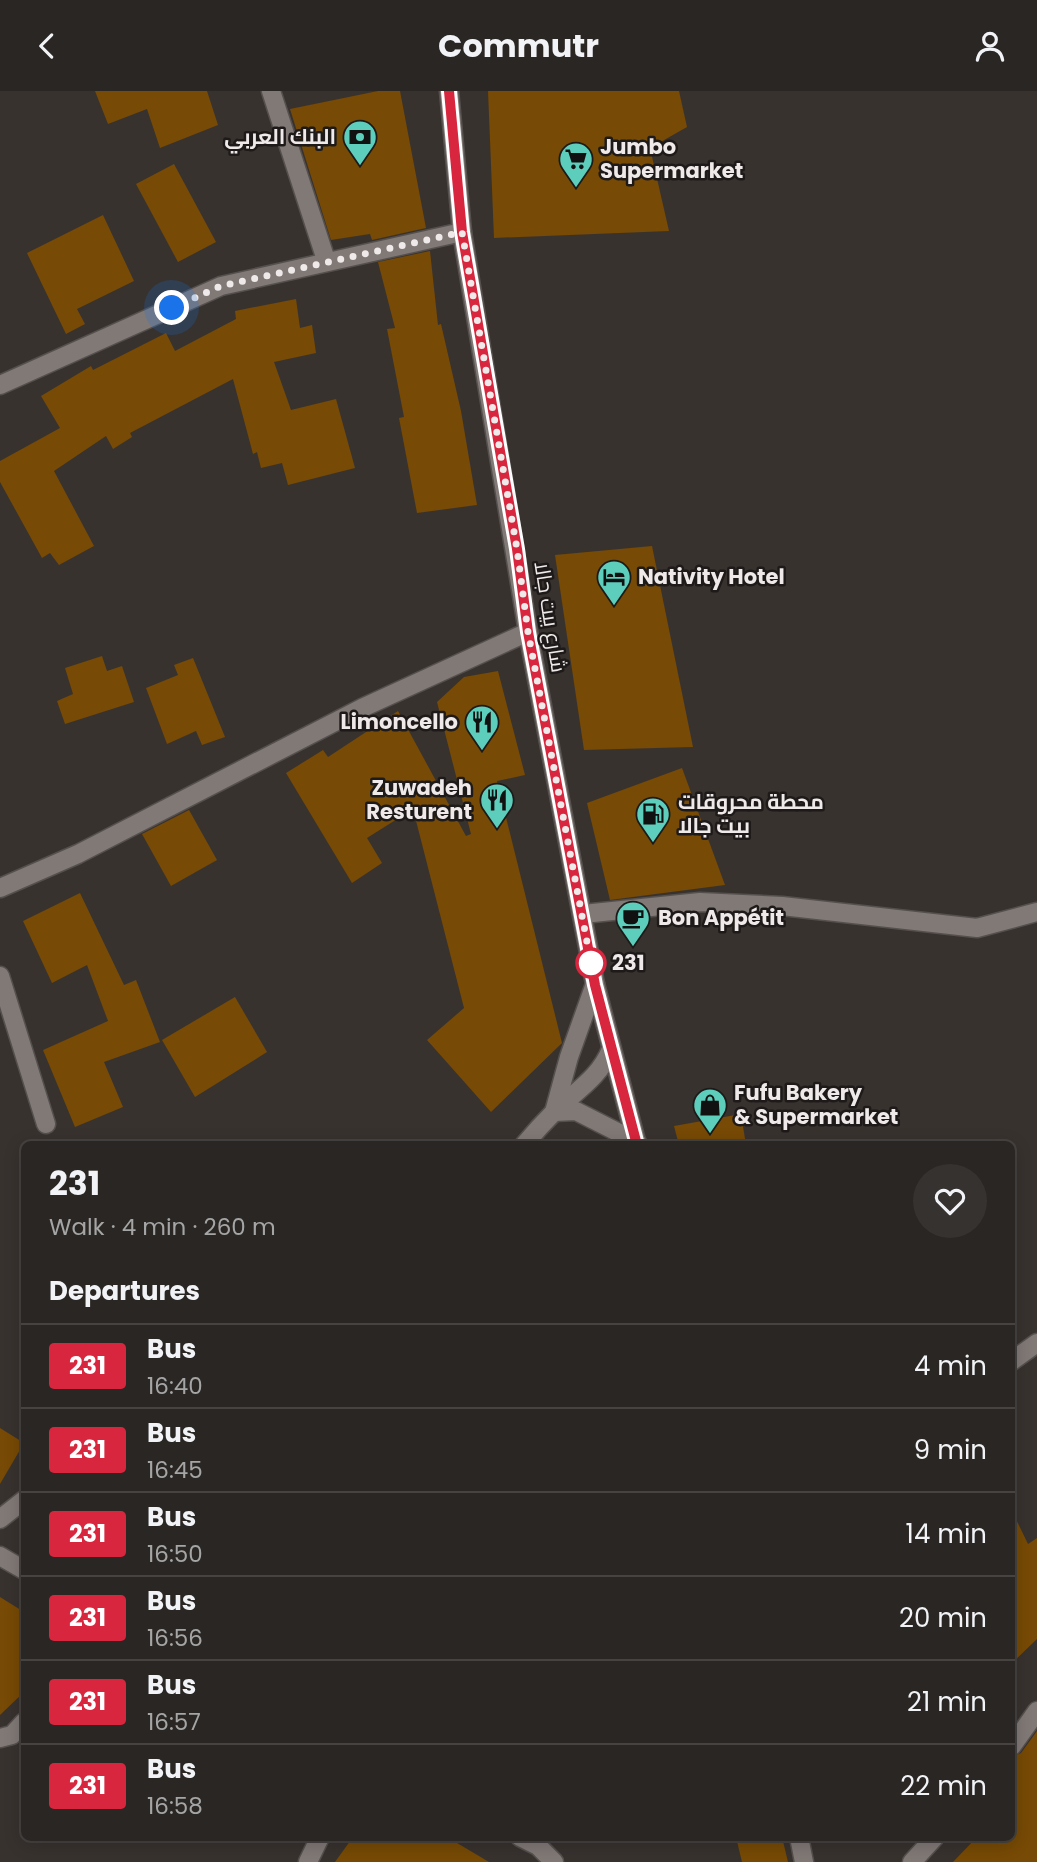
<!DOCTYPE html>
<meta charset="utf-8">
<style>
:root{--surface:#2a2623;--page:#363230;--text:#f1f3f6;--muted:#a5a5a6;--line:#464341}
body{margin:0;font-family:Poppins,Cairo,sans-serif;background:var(--page);color:var(--text);height:100vh;display:flex;flex-direction:column;font-size:26px;white-space:nowrap}
*{box-sizing:border-box;margin:0}
p{font-size:23px;color:var(--muted)}
.icon{flex:none;width:38px;height:38px;fill:none;stroke:currentColor;stroke-width:2;stroke-linecap:round;stroke-linejoin:round}
.map{position:relative;flex:1;overflow:hidden}
.sheet{position:absolute;left:21px;top:1050px;width:994px;height:700px;display:flex;flex-direction:column;background:var(--surface);border-radius:10px;box-shadow:0 4px 18px #0003,0 0 0 2px var(--line)}
.sheet>*{flex:none}
.badge{padding:0 14px;border-radius:5px;font-size:24px;line-height:46px}
.you{position:absolute;width:35px;height:35px;margin:-18px;border:5px solid #fff;border-radius:50%;background:#1a73e8;box-shadow:0 0 0 10px #1a73e833}
.map>.badge{position:absolute;translate:-50% -50%;box-shadow:0 0 0 4px #fff}
h2{padding:0 28px;font-size:26px;line-height:63px}
.round{display:grid;place-items:center;flex:none;width:74px;height:74px;border-radius:37px;background:var(--page)}
.summary{display:flex;align-items:center;justify-content:space-between;height:119px;padding:0 28px}
h1{font-size:33px;font-weight:700;line-height:52px}
ul{padding:0;list-style:none}
li{display:flex;align-items:center;gap:21px;height:84px;padding:0 28px;border-top:2px solid var(--line)}
li div{flex:1}
li b{display:block;font-size:26px}
li em{font-style:normal}
li .badge{min-width:77px;font-weight:700;text-align:center}
header{display:flex;justify-content:space-between;align-items:center;height:91px;padding:0 28px;background:var(--surface);font-size:32px;font-weight:700}
.map>svg:first-child{display:block}
.building{fill:#774a05}
.lines{fill:none;stroke-linecap:round;stroke-linejoin:round}
.minor-casing{stroke:#55504e;stroke-width:21}
.minor{stroke:#807976;stroke-width:18}
.line-casing{stroke:#fff;stroke-width:16}
.line{stroke:#d7263d;stroke-width:10}
.walk{stroke:#efeae9;stroke-width:7;stroke-dasharray:0 12.6}
.stop-dot{fill:#fff;stroke:#d7263d;stroke-width:3.5}
.labels{text-anchor:middle;stroke-width:5;stroke-linejoin:round;paint-order:stroke}
.poi-label{font-size:21px;font-weight:bold;fill:#efeae9;stroke:#1d1a19;text-anchor:start}
.street-label{font-size:21px;fill:#efeae9;stroke:#1d1a19}
.stop-label{font-size:21px;font-weight:bold;fill:#efeae9;stroke:#1d1a19;text-anchor:start}
</style>
<header><svg class="icon" aria-label="back" viewBox="0 0 24 24"><path d="M15 5l-7 7 7 7"/></svg>Commutr<svg class="icon" aria-label="person" viewBox="0 0 24 24"><circle cx="12" cy="8" r="4"/><path d="M4 21q1-7 8-7t8 7"/></svg></header>
<div class="map">
<svg width="1037" height="1771" viewBox="0 0 1037 1771">
<rect width="100%" height="100%" fill="#38322f"/>
<!-- building -->
<g class="building">
<path d="M95 0H207L218 34 160 57 147 18 108 33Z"/>
<path d="M378 0H400L426 137 372 149 370 143 331 149 290 18Z"/>
<path d="M488 0H679L687 36 650 57 669 140 494 147Z"/>
<path d="M174 73 216 151 178 171 136 93Z"/>
<path d="M103 124 134 190 77 218 85 233 66 243 27 162Z"/>
<path d="M430 160 438 234 441 233 461 320 477 414 417 422 399 327 404 326 387 238 395 237 378 171Z"/>
<path d="M296 208 300 237 312 234 316 262 274 271 291 319 336 308 355 377 288 394 282 372 261 377 257 361 253 363 233 288 130 342 132 346 113 358 106 345 54 380 94 455 59 474 50 462 42 467 0 391V370L60 337 41 305 91 275 93 279 166 242 175 260 236 228 235 220Z"/>
<path d="M652 455 693 656 584 659 555 464Z"/>
<path d="M102 565 107 580 122 575 134 611 65 633 57 610 73 603 65 577Z"/>
<path d="M193 567 225 646 202 654 196 640 167 653 146 597 178 584 174 574Z"/>
<path d="M498 580 525 684 497 690 562 952 491 1021 427 949 464 917 413 718 367 747 382 772 352 792 286 682 323 659 328 666 398 620 466 745 471 743 437 611 464 586Z"/>
<path d="M682 677 725 794 610 809 587 712Z"/>
<path d="M189 719 217 769 171 795 142 743Z"/>
<path d="M80 802 124 894 136 889 160 951 104 971 123 1016 75 1036 43 959 108 930 87 874 52 892 23 830Z"/>
<path d="M235 906 267 961 195 1006 162 949Z"/>
<path d="M741 1023 746 1054H679L674 1035Z"/>
<path d="M0 1337 24 1352 0 1393Z"/>
<path d="M1012 1420 1028 1453 1037 1447V1548L1012 1572Z"/>
<path d="M0 1506 24 1521V1601L0 1624Z"/>
<path d="M1037 1640V1771H953L977 1746H1012V1666L1021 1662Z"/>
<path d="M353 1746H447L489 1771H335Z"/>
<path d="M736 1746H782L788 1771H742Z"/>
</g>
<g class="lines">
<!-- minor casing -->
<g class="minor-casing">
<g id="minor">
<path d="M271 0 326 169"/>
<path d="M449 0 462 141 528 541 595 893 637 1054"/>
<path d="M0 294 221 195 462 141"/>
<path d="M0 797 78 763 362 617 528 541"/>
<path d="M583 823 700 811 782 815 977 837 1037 821"/>
<path d="M0 885 46 1033"/>
<path d="M595 893 569 966 554 1021 576 1020 637 1051"/>
<path d="M524 1054C534 1042 544 1031 555 1020 576 1000 600 986 611 958"/>
<path d="M1012 1270 1037 1252"/>
<path d="M0 1428 24 1409"/>
<path d="M0 1465 24 1479"/>
<path d="M0 1647 12 1644 24 1631"/>
<path d="M1012 1655 1037 1620"/>
<path d="M520 1746 538 1755 554 1771"/>
<path d="M799 1746 804 1771"/>
<path d="M308 1771 320 1746"/>
<path d="M912 1771 935 1746"/>
</g>
</g>
<!-- minor -->
<use href="#minor" class="minor"/>
</g>
<g class="lines">
<!-- line casing -->
<g class="line-casing">
<path id="line" d="M449 0 462 141 517 458 528 541 595 894 637 1054"/>
</g>
<!-- line -->
<use href="#line" class="line"/>
<!-- walk -->
<path class="walk" d="M172 217 221 195 462 141 517 458 528 541 591 872"/>
</g>
<!-- icons -->
<defs>
<g id="bank-pin" transform="scale(1.75)"><path d="M0 17L-7.5 6A9.5 9.5 0 1 1 7.5 6Z" fill="#5ccebb" stroke="#1d1a19"/><path d="M-6-4H6V4H-6ZM0-2.3a2.3 2.3 0 1 0 0 4.6a2.3 2.3 0 1 0 0-4.6Z" fill="#111"/></g>
<g id="supermarket-pin" transform="scale(1.75)"><path d="M0 17L-7.5 6A9.5 9.5 0 1 1 7.5 6Z" fill="#5ccebb" stroke="#1d1a19"/><path d="M-6-5.5h2.5l.6 2H6L4.5 2H-2.5L-4.4-4H-6ZM-1.5 3.2a1.3 1.3 0 1 0 .1 0ZM3 3.2a1.3 1.3 0 1 0 .1 0Z" fill="#111"/></g>
<g id="hotel-pin" transform="scale(1.75)"><path d="M0 17L-7.5 6A9.5 9.5 0 1 1 7.5 6Z" fill="#5ccebb" stroke="#1d1a19"/><path d="M-6-4.5h1.5V1H6V5H4.5V3h-9V5H-6ZM-4 0a1.8 1.8 0 1 1 3.6 0ZM.5 0V-2.5h3Q6-2.5 6 0Z" fill="#111"/></g>
<g id="restaurant-pin" transform="scale(1.75)"><path d="M0 17L-7.5 6A9.5 9.5 0 1 1 7.5 6Z" fill="#5ccebb" stroke="#1d1a19"/><path d="M-5-6h1v4h1v-4h1v4h1v-4h1v5L-1.5 .5V6h-2V.5L-5-1ZM5-6V6H3V1.5H1.5Q1.5-4 5-6Z" fill="#111"/></g>
<g id="fuel-pin" transform="scale(1.75)"><path d="M0 17L-7.5 6A9.5 9.5 0 1 1 7.5 6Z" fill="#5ccebb" stroke="#1d1a19"/><path d="M-5.5-6h7V0h2V4h1.3V-2.5L3-4.5l.8-.8L6-3V5H2.5V1h-1V6h-7ZM-4.2-4.7v3.2H.2V-4.7Z" fill="#111"/></g>
<g id="cafe-pin" transform="scale(1.75)"><path d="M0 17L-7.5 6A9.5 9.5 0 1 1 7.5 6Z" fill="#5ccebb" stroke="#1d1a19"/><path d="M-5.5-4.5H6V0H3Q3 3.5 0 3.5H-2.5Q-5.5 3.5-5.5 0ZM3-3.2v2h1.7v-2ZM-6 4.5H4V6H-6Z" fill="#111"/></g>
<g id="shop-pin" transform="scale(1.75)"><path d="M0 17L-7.5 6A9.5 9.5 0 1 1 7.5 6Z" fill="#5ccebb" stroke="#1d1a19"/><path d="M-5-2.5h2.3a2.7 3.5 0 0 1 5.4 0H5L5.5 6h-11ZM-1.5-2.5h3a1.5 2.3 0 0 0-3 0Z" fill="#111"/></g>
</defs>
<g fill-rule="evenodd">
<use href="#bank-pin" x="360" y="46"/>
<use href="#supermarket-pin" x="576" y="68"/>
<use href="#hotel-pin" x="614" y="486"/>
<use href="#restaurant-pin" x="482" y="631"/>
<use href="#restaurant-pin" x="497" y="709"/>
<use href="#fuel-pin" x="653" y="723"/>
<use href="#cafe-pin" x="633" y="827"/>
<use href="#shop-pin" x="710" y="1014"/>
</g>
<!-- markers -->
<circle class="stop-dot" cx="591" cy="872" r="14"/>
<g class="labels">
<!-- poi labels -->
<g class="poi-label">
<text x="336" y="53" text-anchor="end">البنك العربي</text>
<text x="600" y="63">Jumbo<tspan x="600" dy="24">Supermarket</tspan></text>
<text x="638" y="493">Nativity Hotel</text>
<text x="458" y="638" text-anchor="end">Limoncello</text>
<text x="472" y="704" text-anchor="end">Zuwadeh<tspan x="472" dy="24">Resturent</tspan></text>
<text x="678" y="718">محطة محروقات<tspan x="678" dy="24">بيت جالا</tspan></text>
<text x="658" y="834">Bon Appétit</text>
<text x="734" y="1009">Fufu Bakery<tspan x="734" dy="24">&amp; Supermarket</tspan></text>
</g>
<!-- street labels -->
<g class="street-label">
<text transform="translate(550 526) rotate(81)" y="7">شارع بيت جالا</text>
</g>
<!-- stop labels -->
<g class="stop-label">
<text x="612" y="879">231</text>
</g>
</g>
</svg>
<div class="you" style="left:172px;top:217px"></div>
<section class="sheet">
<div class="summary"><div><h1>231</h1><p>Walk · 4 min · 260 m</p></div><a class="round"><svg class="icon" aria-label="heart" viewBox="0 0 24 24"><path d="M12 20l-8-8c-3-5 5-10 8-4 3-6 11-1 8 4z"/></svg></a></div>
<h2>Departures</h2>
<ul>
<li><span class="badge" style="background:#d7263d;color:#fff">231</span><div><b>Bus</b><p>16:40</p></div><em>4 min</em></li>
<li><span class="badge" style="background:#d7263d;color:#fff">231</span><div><b>Bus</b><p>16:45</p></div><em>9 min</em></li>
<li><span class="badge" style="background:#d7263d;color:#fff">231</span><div><b>Bus</b><p>16:50</p></div><em>14 min</em></li>
<li><span class="badge" style="background:#d7263d;color:#fff">231</span><div><b>Bus</b><p>16:56</p></div><em>20 min</em></li>
<li><span class="badge" style="background:#d7263d;color:#fff">231</span><div><b>Bus</b><p>16:57</p></div><em>21 min</em></li>
<li><span class="badge" style="background:#d7263d;color:#fff">231</span><div><b>Bus</b><p>16:58</p></div><em>22 min</em></li>
</ul>
</section>
</div>
